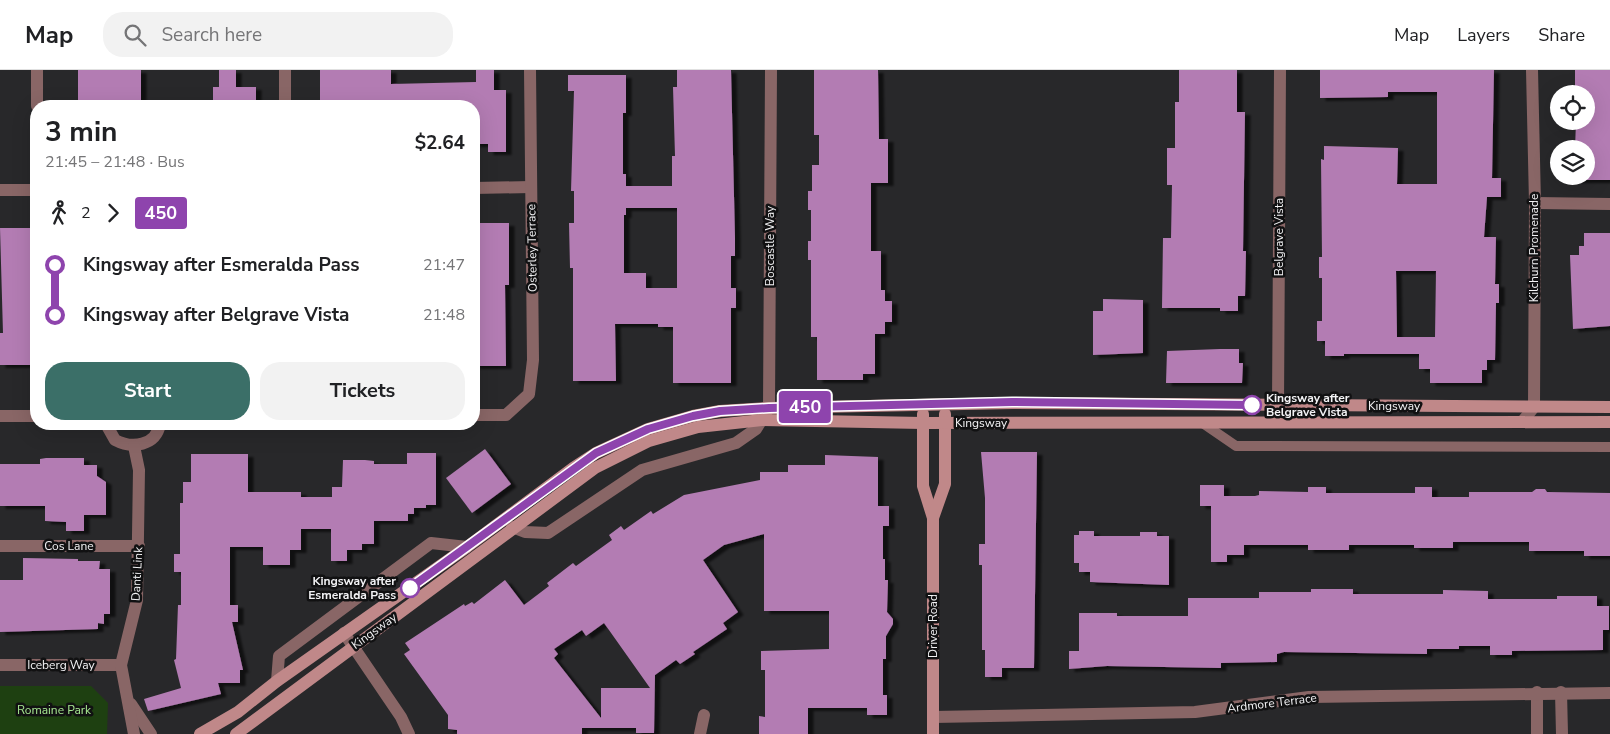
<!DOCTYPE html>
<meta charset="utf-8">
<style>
:root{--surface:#fff;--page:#f2f2f2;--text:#202124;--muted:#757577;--line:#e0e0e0;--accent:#3b6f68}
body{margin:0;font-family:"Nunito Sans",sans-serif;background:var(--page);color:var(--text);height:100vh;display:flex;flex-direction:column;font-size:19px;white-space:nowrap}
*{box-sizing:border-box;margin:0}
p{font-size:16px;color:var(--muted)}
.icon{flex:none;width:28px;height:28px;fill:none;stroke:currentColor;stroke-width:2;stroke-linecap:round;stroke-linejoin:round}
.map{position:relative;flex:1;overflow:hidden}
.drawer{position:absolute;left:30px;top:30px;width:450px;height:330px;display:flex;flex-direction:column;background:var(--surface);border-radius:20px;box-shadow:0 5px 20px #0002}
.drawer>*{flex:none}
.badge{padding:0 10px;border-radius:4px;font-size:18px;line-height:32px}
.buttons{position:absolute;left:1550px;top:15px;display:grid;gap:10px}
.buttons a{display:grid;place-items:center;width:45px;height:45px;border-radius:50%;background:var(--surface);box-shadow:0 5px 20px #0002;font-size:25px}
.map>.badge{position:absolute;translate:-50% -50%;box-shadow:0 0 0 2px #fff}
.legs{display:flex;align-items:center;gap:8px;height:55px;padding:0 15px;font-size:16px}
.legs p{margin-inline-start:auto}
.headline{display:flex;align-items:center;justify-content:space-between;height:85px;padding:0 15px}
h1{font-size:28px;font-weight:700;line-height:38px}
.primary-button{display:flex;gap:10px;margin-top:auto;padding:10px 15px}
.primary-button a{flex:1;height:58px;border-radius:20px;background:var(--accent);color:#fff;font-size:20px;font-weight:700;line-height:58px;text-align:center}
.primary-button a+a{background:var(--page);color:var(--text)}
ul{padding:0 15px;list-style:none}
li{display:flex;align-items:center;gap:18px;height:50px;font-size:19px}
li i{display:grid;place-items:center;width:8px;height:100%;margin:0 6px;background:currentColor}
li i::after{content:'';width:12px;height:12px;margin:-6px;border:4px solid;border-radius:50%;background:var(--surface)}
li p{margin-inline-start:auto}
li:first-child i{background:linear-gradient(#0000 50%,currentColor 0)}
li:last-child i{background:linear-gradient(currentColor 50%,#0000 0)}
header{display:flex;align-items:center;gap:30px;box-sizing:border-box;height:70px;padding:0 25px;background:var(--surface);border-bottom:1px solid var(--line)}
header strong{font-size:24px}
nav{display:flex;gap:28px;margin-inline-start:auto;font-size:18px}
.search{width:350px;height:45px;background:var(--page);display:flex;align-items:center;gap:12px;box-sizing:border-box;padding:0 18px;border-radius:20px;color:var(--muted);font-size:19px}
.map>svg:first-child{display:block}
.green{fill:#1e4011}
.building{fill:#b37cb3;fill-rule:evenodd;filter:url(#shadow)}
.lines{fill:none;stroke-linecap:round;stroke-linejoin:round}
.lane{stroke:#896666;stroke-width:10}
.street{stroke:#896666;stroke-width:12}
.secondary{stroke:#c08889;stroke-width:12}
.line-1-casing{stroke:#fff;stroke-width:11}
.line-1{stroke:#8e44ad;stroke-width:8}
.stop-1-dot{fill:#fff;stroke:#8e44ad;stroke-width:2.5}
.labels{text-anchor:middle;stroke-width:5;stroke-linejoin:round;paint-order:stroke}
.street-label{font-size:12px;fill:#f3f3f5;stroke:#111112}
.stop-label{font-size:12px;font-weight:bold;fill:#f3f3f5;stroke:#111112;text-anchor:start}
.park-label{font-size:12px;fill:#a6e791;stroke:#111112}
</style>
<header>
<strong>Map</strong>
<div class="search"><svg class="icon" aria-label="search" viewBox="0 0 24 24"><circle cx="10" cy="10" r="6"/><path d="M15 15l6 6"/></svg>Search here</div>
<nav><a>Map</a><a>Layers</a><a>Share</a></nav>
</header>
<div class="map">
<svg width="1610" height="664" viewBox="0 0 1610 664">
<defs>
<filter id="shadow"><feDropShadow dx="5.5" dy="3" stdDeviation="1" flood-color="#0009"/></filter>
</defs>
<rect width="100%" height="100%" fill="#28282a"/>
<!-- green -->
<path class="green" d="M0 616H91L108 633 107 664H0Z"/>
<!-- building -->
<g class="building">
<path d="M78 0H141V32H96V36H78Z"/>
<path d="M219 0H236V17H256V36H213V17H219Z"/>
<path d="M320 0H391V14L476 12V0H494V20H506V82H488V74H474V36H320Z"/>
<path d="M677 0H731L735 168V186H731V218H736V238H731V313H673V257H658V254H615L616 311H573V198H570L569 153H574V121H571L574 21H568V5H626V43H623V104H626V116H672V86H675L673 17H677ZM626 138H677V218H646V203H624V145H626Z"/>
<path d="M814 0H878L879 69H888V113H871V181H881V220H885V231H892V252H885V264H875V304H863V310H817V267H811V190H808V171H811V140H808V121H812V95H819V65H814Z"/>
<path d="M1179 0H1237V42H1245L1243 181H1246L1245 226H1238V241H1220V238H1162L1163 168H1171L1172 115H1167V78H1175V32H1179Z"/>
<path d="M1320 0H1494L1492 108H1501V127H1487L1484 167H1496L1495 214H1499V233H1496L1495 290H1487V300H1482V313H1430V299H1419V284H1344V286H1325V271H1317V251H1322V208H1319V187H1322L1321 89 1324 90V76L1398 78 1397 114H1437V22H1388V27L1320 28ZM1396 201H1436L1435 267H1397Z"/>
<path d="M1575 0H1610V110H1575V106H1586V79H1575L1576 51H1586V24H1575Z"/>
<path d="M474 153H509V215H505L506 296H474V244H476Z"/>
<path d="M0 158H36L35 199H30V237H36V295H0V263H3Z"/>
<path d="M1584 163H1610V256L1573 259 1570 185H1579V176H1584Z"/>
<path d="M1103 229 1143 230V283L1093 285V241H1103Z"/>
<path d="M1220 279H1239V293H1243L1242 313H1166L1167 281Z"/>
<path d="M485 379 511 414 472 443 446 408Z"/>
<path d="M981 382H1037L1034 598H1002V607H985V580H982V495H979V474H985V428Z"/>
<path d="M407 383H436V435H426V438H414V444H408V451H374V474H362V480H347V491H331V459H301V480H290V495H263V477H230V535H238V552H232L243 600H240V613H218L221 624 148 641 144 629 181 618 174 590 176 589 178 535H181V502H174V484H180V433H183V412H191V384H248V422H301V427H332V417H342L343 390H365L374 391V394H407Z"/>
<path d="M825 385 878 387V436H889V456H883V489H885V510H888L887 542 893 549V554L886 566V589H883V625H887V645H867V638H808V664H759V646L765 647V600H761V581L829 579V541H764V464L724 475 703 490 738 542 723 553 727 559 693 582 695 584 680 594 676 590 655 605 654 663H636V658H582V664H457V660L448 659V645L404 584 410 580 405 573 464 534 465 536 472 532 474 534 505 510 524 535 549 516 547 513 573 493 576 496 612 470 609 465 621 456 624 460 651 441 653 444 684 425 760 410V402H788V395H825ZM604 553 650 618H601V648L554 588 558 584 554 579 582 560 586 566Z"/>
<path d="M46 388H84V395H97V406L106 412V445H84V461H66V452L45 451V436H0V394H40V389Z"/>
<path d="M1200 415H1224V426H1255L1259 425V421L1308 422V417H1326V423H1415V417H1432V427H1469V422H1532L1536 419H1545L1547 422 1610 423V486H1584V481H1529V472H1453V478H1414V475H1349V480H1308V475H1244V485H1227V492H1211V436H1200Z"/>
<path d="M1079 461H1094V466H1140V462H1157V466H1169V515L1090 512V502H1079V493H1074V465H1079Z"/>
<path d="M23 488 78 489V491H100L99 499H110V544H104V554L98 553V559L0 562V510H23Z"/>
<path d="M1311 519H1353V524H1443V520L1488 521V529H1557V526H1597V536H1609V560H1603V580L1512 581V585H1490V576H1459V579H1427V584L1284 582 1277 584V592L1221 593V598L1107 596 1069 599V581H1079V543H1117V546H1188V528H1259V522H1311Z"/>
</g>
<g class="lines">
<!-- lane -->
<path class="lane" d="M1201 352 1236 376 1610 377"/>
<!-- street -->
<g class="street">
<path d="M37 0V36"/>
<path d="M285 0V36"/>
<path d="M474 118 531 117"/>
<path d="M0 120H36"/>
<path d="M1535 133 1610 134"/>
<path d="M1278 335 1280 0"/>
<path d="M474 345H506L529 324 533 290 530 0"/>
<path d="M0 346H36"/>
<path d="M1522 352 1534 337 1535 133 1532 0"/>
<path d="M106 354 115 370C132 379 156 376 160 354"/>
<path d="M512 457 525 462 548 463 642 400 736 373 756 359 769 338 771 0"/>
<path d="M0 476H139"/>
<path d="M344 563 401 647 409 664"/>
<path d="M0 595H121"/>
<path d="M277 611 279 586 431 473 467 477"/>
<path d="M1537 622V664"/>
<path d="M1561 622 1562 664"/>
<path d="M131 634 151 664"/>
<path d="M933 647 1195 642 1309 627 1610 623"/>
<path d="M134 664 121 595 137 530 139 400 134 376"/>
<path d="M700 664 704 645"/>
</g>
<!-- secondary -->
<g class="secondary">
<path d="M923 344V416L933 448V664"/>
<path d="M933 448 945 414V344"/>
<path d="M200 664 238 642 277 611 467 477 573 398 596 383 648 359 693 346 720 341 769 338 1013 333 1610 337"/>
<path d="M236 664 595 398 649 371 698 357 762 350 923 353 1610 352"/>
</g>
</g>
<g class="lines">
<!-- line-1 casing -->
<g class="line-1-casing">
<path id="line-1" d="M410 518 596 383 648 359 693 346 720 341 769 338 1012 332 1252 335"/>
</g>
<!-- line-1 -->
<use href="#line-1" class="line-1"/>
</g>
<!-- markers -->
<g class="stop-1-dot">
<circle cx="1252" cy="335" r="9"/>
<circle cx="410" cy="518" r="9"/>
</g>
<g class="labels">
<!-- street labels -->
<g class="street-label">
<text transform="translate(1279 167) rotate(-90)" y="4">Belgrave Vista</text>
<text transform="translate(770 176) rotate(-90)" y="4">Boscastle Way</text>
<text transform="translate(532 178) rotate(-91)" y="4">Osterley Terrace</text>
<text transform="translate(1534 178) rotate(-90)" y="4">Kilchurn Promenade</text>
<text x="1394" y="340">Kingsway</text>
<text x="981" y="357">Kingsway</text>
<text x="69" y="480">Cos Lane</text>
<text transform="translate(137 504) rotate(-87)" y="4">Danti Link</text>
<text transform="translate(933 556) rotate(-90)" y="4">Driver Road</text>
<text transform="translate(374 561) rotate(-36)" y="4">Kingsway</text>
<text x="61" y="599">Iceberg Way</text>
<text transform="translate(1272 633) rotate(-7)" y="4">Ardmore Terrace</text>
</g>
<!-- stop labels -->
<g class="stop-label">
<text x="1266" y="332">Kingsway after<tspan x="1266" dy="14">Belgrave Vista</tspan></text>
<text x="396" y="515" text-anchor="end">Kingsway after<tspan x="396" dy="14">Esmeralda Pass</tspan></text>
</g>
<!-- park labels -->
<g class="park-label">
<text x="54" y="644">Romaine Park</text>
</g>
</g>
</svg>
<div class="buttons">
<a><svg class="icon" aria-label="locate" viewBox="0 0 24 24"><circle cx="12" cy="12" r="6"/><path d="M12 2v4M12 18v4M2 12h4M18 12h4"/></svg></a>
<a><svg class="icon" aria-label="layers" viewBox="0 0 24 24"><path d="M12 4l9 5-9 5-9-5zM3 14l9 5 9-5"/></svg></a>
</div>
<b class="badge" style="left:805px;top:337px;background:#8e44ad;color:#fff">450</b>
<section class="drawer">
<div class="headline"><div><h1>3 min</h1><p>21:45 – 21:48 · Bus</p></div><b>$2.64</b></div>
<div class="legs"><svg class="icon" aria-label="walk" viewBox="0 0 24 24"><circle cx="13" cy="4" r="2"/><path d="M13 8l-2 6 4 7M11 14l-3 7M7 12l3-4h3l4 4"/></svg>2<svg class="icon" aria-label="forward" viewBox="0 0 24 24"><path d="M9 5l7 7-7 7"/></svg><b class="badge" style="background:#8e44ad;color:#fff">450</b></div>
<ul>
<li><i style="color:#8e44ad"></i><b>Kingsway after Esmeralda Pass</b><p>21:47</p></li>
<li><i style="color:#8e44ad"></i><b>Kingsway after Belgrave Vista</b><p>21:48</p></li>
</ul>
<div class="primary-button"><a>Start</a><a>Tickets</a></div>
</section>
</div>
